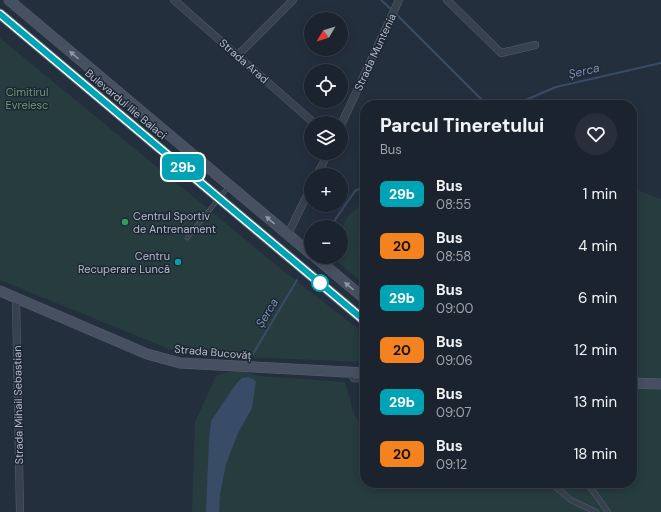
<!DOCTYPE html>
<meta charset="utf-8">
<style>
:root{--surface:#1b232e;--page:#282f3a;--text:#f1f3f6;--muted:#a0a4aa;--line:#39404a}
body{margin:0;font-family:"DM Sans",sans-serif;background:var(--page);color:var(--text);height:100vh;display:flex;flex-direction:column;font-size:15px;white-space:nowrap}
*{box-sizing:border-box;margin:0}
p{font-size:13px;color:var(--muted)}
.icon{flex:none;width:22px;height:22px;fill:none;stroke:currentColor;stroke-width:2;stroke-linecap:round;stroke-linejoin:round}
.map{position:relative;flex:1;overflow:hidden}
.details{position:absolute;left:360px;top:100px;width:277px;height:388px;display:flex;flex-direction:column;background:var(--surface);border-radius:16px;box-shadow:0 2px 10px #0003,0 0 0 1px var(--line)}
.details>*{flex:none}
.badge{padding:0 8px;border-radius:6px;font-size:14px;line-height:26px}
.needle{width:26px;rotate:232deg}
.fabs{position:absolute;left:304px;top:12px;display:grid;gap:8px}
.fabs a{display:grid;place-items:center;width:44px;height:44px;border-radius:50%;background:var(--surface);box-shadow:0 2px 10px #0003,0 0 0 1px var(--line);font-size:20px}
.map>.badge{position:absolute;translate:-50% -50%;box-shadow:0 0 0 2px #fff}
.round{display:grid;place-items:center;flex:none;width:42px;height:42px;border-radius:21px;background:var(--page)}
.overview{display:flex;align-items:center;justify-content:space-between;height:68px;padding:0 20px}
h1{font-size:19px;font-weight:800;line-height:30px}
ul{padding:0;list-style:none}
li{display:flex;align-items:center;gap:12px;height:52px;padding:0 20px}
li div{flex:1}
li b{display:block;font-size:15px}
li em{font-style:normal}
li .badge{min-width:44px;font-weight:700;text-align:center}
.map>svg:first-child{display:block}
.green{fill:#263c3f}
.water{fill:#394c67}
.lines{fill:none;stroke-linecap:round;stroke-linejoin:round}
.stream{stroke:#394c67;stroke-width:2}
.service-casing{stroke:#565f6c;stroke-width:4.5}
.pedestrian-casing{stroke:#565f6c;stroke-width:6}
.minor-casing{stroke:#565f6c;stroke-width:8}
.secondary-casing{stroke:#565f6c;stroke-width:11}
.service{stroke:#38414e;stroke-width:3.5}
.pedestrian{stroke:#38414e;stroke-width:5}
.minor{stroke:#38414e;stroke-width:7}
.secondary{stroke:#465061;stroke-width:10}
.oneway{fill:#8e96a5}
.line-casing{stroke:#fff;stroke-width:9}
.line{stroke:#00a3b4;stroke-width:6}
.leisure-dot{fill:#2e9e5b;stroke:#1d2633;stroke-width:1.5}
.culture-dot{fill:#0f9aa8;stroke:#1d2633;stroke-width:1.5}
.stop-dot{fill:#fff;stroke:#00a3b4;stroke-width:2}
.labels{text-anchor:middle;stroke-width:3;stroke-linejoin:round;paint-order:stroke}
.street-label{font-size:11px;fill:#b4bcc9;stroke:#1d2633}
.park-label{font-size:11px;fill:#6b9a76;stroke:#1d2633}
.poi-label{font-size:11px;fill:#b4bcc9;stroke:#1d2633;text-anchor:start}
.water-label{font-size:12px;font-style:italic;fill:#7c92b1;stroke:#1d2633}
</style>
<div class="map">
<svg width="661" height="512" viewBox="0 0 661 512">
<rect width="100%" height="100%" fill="#242f3e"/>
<!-- green -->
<g class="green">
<path d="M0 38 286 273 365 334V362L242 357 169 349 0 280Z"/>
<path d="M632 188 661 199V512H192L195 422 216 376C234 370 241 368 259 376L345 382 354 414 365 429V483H632Z"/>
<path d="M365 200V285L332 257H341C341 222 340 224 365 200Z"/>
</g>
<!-- water -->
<path class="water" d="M249 377 256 381 252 408 238 433 226 464 220 494 219 512H206L209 440 211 421 236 384 242 378Z"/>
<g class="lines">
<!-- stream -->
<g class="stream">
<path d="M381 0 392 10"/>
<path d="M395 13 487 105"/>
<path d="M514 105 556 87 661 63"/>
<path d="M330 227 355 191 365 186"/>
<path d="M253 354 297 280"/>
</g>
<!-- service casing -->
<g class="service-casing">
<g id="service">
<path d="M187 238 229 186"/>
<path d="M349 373 353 380H365"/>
</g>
</g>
<!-- pedestrian casing -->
<g class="pedestrian-casing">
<g id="pedestrian">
<path d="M551 483 571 500 596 512"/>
<path d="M587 483 608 512"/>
</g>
</g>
<!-- minor casing -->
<g class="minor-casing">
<g id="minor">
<path d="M174 0 314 123"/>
<path d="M447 0 501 53 535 45"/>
<path d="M238 55 293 0"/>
<path d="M341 125 399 0"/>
<path d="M317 175 328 153"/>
<path d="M288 234 311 187"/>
<path d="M16 298 20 512"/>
</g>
</g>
<!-- secondary casing -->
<g class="secondary-casing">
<g id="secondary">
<path d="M9 0 311 254"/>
<path d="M0 14 365 321"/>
<path d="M315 257 365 299"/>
<path d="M0 291 147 354 180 363 365 373"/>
<path d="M632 383 661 384"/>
</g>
</g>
<!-- service -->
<use href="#service" class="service"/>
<!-- pedestrian -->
<use href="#pedestrian" class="pedestrian"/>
<!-- minor -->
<use href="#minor" class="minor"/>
<!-- secondary -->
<use href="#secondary" class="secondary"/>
</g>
<!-- one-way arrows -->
<defs><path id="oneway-solid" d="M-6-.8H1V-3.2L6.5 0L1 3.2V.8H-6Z"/></defs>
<g class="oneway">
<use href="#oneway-solid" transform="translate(74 55) rotate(-140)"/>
<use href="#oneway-solid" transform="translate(270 220) rotate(-140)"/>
<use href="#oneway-solid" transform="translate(349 286) rotate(-140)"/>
</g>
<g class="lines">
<!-- line casing -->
<g class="line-casing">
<path id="line" d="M0 14 365 321"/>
</g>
<!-- line -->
<use href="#line" class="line"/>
</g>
<!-- markers -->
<circle class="leisure-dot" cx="125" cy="222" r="4"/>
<circle class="culture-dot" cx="178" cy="262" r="4"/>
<circle class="stop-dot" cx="320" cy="283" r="8"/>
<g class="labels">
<!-- street labels -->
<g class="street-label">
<text transform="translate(375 52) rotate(-65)" y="4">Strada Muntenia</text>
<text transform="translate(244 61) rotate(41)" y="4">Strada Arad</text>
<text transform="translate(126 104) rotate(40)" y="4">Bulevardul Ilie Balaci</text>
<text transform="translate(213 352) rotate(5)" y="4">Strada Bucovăț</text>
<text transform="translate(18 405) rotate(-91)" y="4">Strada Mihail Sebastian</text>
</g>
<!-- park labels -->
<g class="park-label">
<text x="27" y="96">Cimitirul<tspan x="27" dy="13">Evreiesc</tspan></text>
</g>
<!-- poi labels -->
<g class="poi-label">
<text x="133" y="220">Centrul Sportiv<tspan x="133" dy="13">de Antrenament</tspan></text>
<text x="170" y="260" text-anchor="end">Centru<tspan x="170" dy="13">Recuperare Luncă</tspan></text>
</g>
<!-- water labels -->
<g class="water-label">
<text transform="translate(584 71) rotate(-13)" y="4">Șerca</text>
<text transform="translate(267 313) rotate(-59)" y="4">Șerca</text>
</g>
</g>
</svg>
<div class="fabs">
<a><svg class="needle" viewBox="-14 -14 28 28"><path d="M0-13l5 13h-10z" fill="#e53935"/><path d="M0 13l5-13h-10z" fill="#a0a4aa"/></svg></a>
<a><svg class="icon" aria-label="locate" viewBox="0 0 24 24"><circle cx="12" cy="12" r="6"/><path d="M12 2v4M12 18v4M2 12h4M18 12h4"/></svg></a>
<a><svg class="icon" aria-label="layers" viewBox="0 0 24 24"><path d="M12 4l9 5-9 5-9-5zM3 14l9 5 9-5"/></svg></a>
<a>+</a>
<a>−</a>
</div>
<b class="badge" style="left:183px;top:167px;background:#00a3b4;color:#fff">29b</b>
<section class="details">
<div class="overview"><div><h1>Parcul Tineretului</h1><p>Bus</p></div><a class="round"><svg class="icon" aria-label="heart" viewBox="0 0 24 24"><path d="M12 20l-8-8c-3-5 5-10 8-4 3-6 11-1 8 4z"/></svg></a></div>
<ul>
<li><span class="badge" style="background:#00a3b4;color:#fff">29b</span><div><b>Bus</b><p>08:55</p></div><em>1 min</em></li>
<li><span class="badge" style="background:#f58220;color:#111">20</span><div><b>Bus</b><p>08:58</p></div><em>4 min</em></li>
<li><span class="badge" style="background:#00a3b4;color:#fff">29b</span><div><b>Bus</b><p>09:00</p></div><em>6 min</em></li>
<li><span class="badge" style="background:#f58220;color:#111">20</span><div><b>Bus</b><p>09:06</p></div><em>12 min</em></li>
<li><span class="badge" style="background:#00a3b4;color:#fff">29b</span><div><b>Bus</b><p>09:07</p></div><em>13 min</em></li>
<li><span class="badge" style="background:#f58220;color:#111">20</span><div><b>Bus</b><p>09:12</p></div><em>18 min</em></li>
</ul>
</section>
</div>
